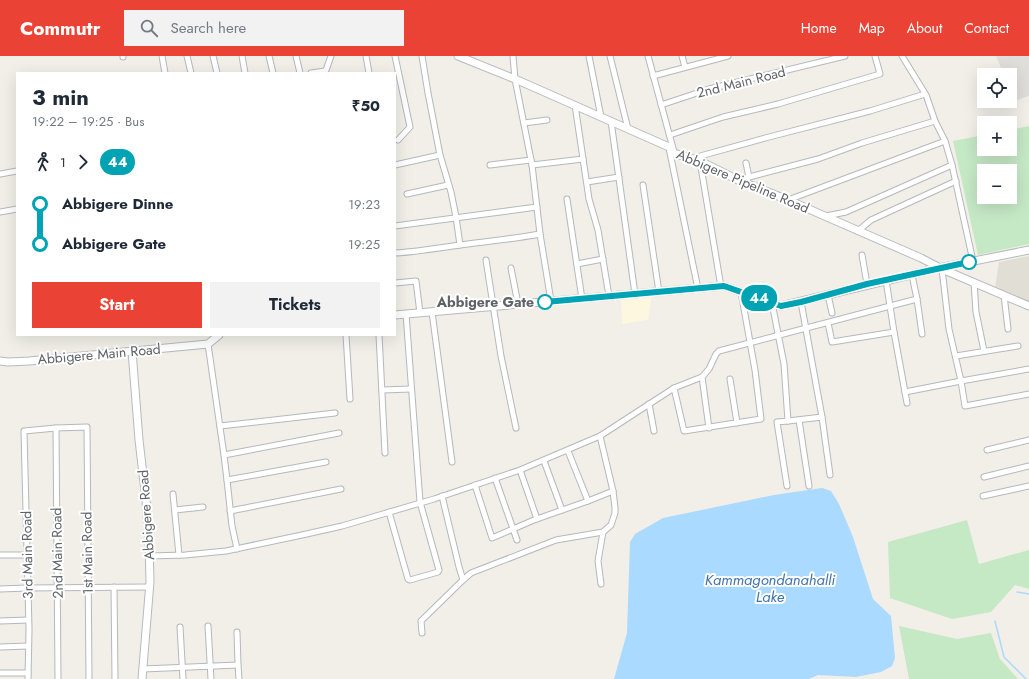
<!DOCTYPE html>
<meta charset="utf-8">
<style>
:root{--surface:#fff;--page:#f2f2f3;--text:#1f2937;--muted:#747a83;--accent:#ea4335}
body{margin:0;font-family:Jost,sans-serif;background:var(--page);color:var(--text);height:100vh;display:flex;flex-direction:column;font-size:15px;white-space:nowrap}
*{box-sizing:border-box;margin:0}
p{font-size:13px;color:var(--muted)}
.icon{flex:none;width:22px;height:22px;fill:none;stroke:currentColor;stroke-width:2;stroke-linecap:round;stroke-linejoin:round}
.map{position:relative;flex:1;overflow:hidden}
.drawer{position:absolute;left:16px;top:16px;width:380px;height:264px;display:flex;flex-direction:column;background:var(--surface);border-radius:0px;box-shadow:0 4px 16px #0002}
.drawer>*{flex:none}
.badge{padding:0 8px;border-radius:13px;font-size:14px;line-height:26px}
.fabs{position:absolute;left:977px;top:12px;display:grid;gap:8px}
.fabs a{display:grid;place-items:center;width:40px;height:40px;border-radius:0px;background:var(--surface);box-shadow:0 4px 16px #0002;font-size:20px}
.map>.badge{position:absolute;translate:-50% -50%;box-shadow:0 0 0 2px #fff}
.legs{display:flex;align-items:center;gap:6px;height:44px;padding:0 16px;font-size:13px}
.legs p{margin-inline-start:auto}
.headline{display:flex;align-items:center;justify-content:space-between;height:68px;padding:0 16px}
h1{font-size:22px;font-weight:700;line-height:30px}
.button{display:flex;gap:8px;margin-top:auto;padding:8px 16px}
.button a{flex:1;height:46px;border-radius:0px;background:var(--accent);color:#fff;font-size:16px;font-weight:700;line-height:46px;text-align:center}
.button a+a{background:var(--page);color:var(--text)}
ul{padding:0 16px;list-style:none}
li{display:flex;align-items:center;gap:14px;height:40px;font-size:15px}
li i{display:grid;place-items:center;width:6px;height:100%;margin:0 5px;background:currentColor}
li i::after{content:'';width:10px;height:10px;margin:-5px;border:3px solid;border-radius:50%;background:var(--surface)}
li p{margin-inline-start:auto}
li:first-child i{background:linear-gradient(#0000 50%,currentColor 0)}
li:last-child i{background:linear-gradient(currentColor 50%,#0000 0)}
header{display:flex;align-items:center;gap:24px;box-sizing:border-box;height:56px;padding:0 20px;background:var(--accent);color:#fff}
header strong{font-size:19px}
nav{display:flex;gap:22px;margin-inline-start:auto;font-size:14px}
.search{width:280px;height:36px;background:var(--page);display:flex;align-items:center;gap:10px;box-sizing:border-box;padding:0 14px;border-radius:0px;color:var(--muted);font-size:15px}
.map>svg:first-child{display:block}
.commercial{fill:#fef7e0}
.industrial{fill:#e0deda}
.education{fill:#e1ded6}
.green{fill:#c5e8c5;fill-rule:evenodd}
.water{fill:#aadaff}
.lines{fill:none;stroke-linecap:round;stroke-linejoin:round}
.stream{stroke:#aadaff;stroke-width:1.5}
.street-casing{stroke:#b5b8bc;stroke-width:7}
.secondary-casing{stroke:#b6babf;stroke-width:9}
.street{stroke:#fff;stroke-width:5}
.secondary{stroke:#fff;stroke-width:7}
.line-1-casing{stroke:#fff;stroke-width:9}
.line-1{stroke:#00a3b4;stroke-width:6}
.stop-1-dot{fill:#fff;stroke:#00a3b4;stroke-width:2}
.labels{text-anchor:middle;stroke-width:4;stroke-linejoin:round;paint-order:stroke}
.street-label{font-size:14px;fill:#5f6368;stroke:#fff}
.stop-label{font-size:14px;font-weight:bold;fill:#5f6368;stroke:#fff;text-anchor:end}
.water-label{font-size:15px;font-style:italic;fill:#4174aa;stroke:#fff}
</style>
<header>
<strong>Commutr</strong>
<div class="search"><svg class="icon" aria-label="search" viewBox="0 0 24 24"><circle cx="10" cy="10" r="6"/><path d="M15 15l6 6"/></svg>Search here</div>
<nav><a>Home</a><a>Map</a><a>About</a><a>Contact</a></nav>
</header>
<div class="map">
<svg width="1029" height="623" viewBox="0 0 1029 623">
<rect width="100%" height="100%" fill="#f1efe8"/>
<!-- commercial -->
<path class="commercial" d="M652 237 648 264 622 268 621 239Z"/>
<!-- industrial -->
<path class="industrial" d="M996 0H1029V40L1014 45 1010 34V19H1004Z"/>
<!-- education -->
<path class="education" d="M1029 200V247L995 232 999 206Z"/>
<!-- green -->
<g class="green">
<path d="M1029 70V188L978 199 953 85 984 79V93H1010V74ZM984 115H1010V141H984Z"/>
<path d="M967 464 979 508 1029 494V533L1015 529 991 556 952 563 890 542 888 486Z"/>
<path d="M899 570 957 583 991 577 1000 603 1018 623H909Z"/>
</g>
<!-- water -->
<path class="water" d="M822 432 831 435 839 448 853 481 873 543 891 560 895 602 892 610 881 616 856 621 818 619 809 623H614L627 577 630 486 635 478 663 462 774 439Z"/>
<g class="lines">
<!-- stream -->
<g class="stream">
<path d="M1017 536 1029 538"/>
<path d="M995 565 1004 601 1026 623"/>
</g>
<!-- street casing -->
<g class="street-casing">
<g id="street">
<path d="M123 0V1"/>
<path d="M162 0 165 17"/>
<path d="M187 0 191 17"/>
<path d="M213 0 217 17"/>
<path d="M242 0 245 17"/>
<path d="M269 0 273 17"/>
<path d="M296 0 300 17"/>
<path d="M366 0 369 17"/>
<path d="M395 0 410 71 398 84"/>
<path d="M422 0 428 37 440 99 451 136 456 161 460 189"/>
<path d="M513 0 515 23 532 109 540 178 551 245"/>
<path d="M589 0 601 61"/>
<path d="M610 0 628 73"/>
<path d="M648 0 674 96"/>
<path d="M682 0 685 11"/>
<path d="M902 0 926 39 935 65 945 85 952 109 973 205"/>
<path d="M311 17 325 15"/>
<path d="M325 17 331 0"/>
<path d="M653 20 728 0"/>
<path d="M575 49 589 143 598 174 609 240"/>
<path d="M661 49 709 33 845 0"/>
<path d="M611 65 635 238"/>
<path d="M524 67 547 64"/>
<path d="M670 79 723 61 778 48 880 18 875 0"/>
<path d="M669 92 698 233"/>
<path d="M693 102 769 81 870 55 925 38"/>
<path d="M700 105 721 231"/>
<path d="M746 107 749 121"/>
<path d="M395 109 440 99"/>
<path d="M490 109 531 104"/>
<path d="M532 109 583 103"/>
<path d="M0 118 17 115"/>
<path d="M738 124 818 103 862 87 935 65"/>
<path d="M587 126 619 121"/>
<path d="M643 129 659 236"/>
<path d="M407 138 448 129"/>
<path d="M567 143 582 243"/>
<path d="M788 144 945 85"/>
<path d="M0 156 17 153"/>
<path d="M826 160 846 156 952 109"/>
<path d="M395 170 537 151"/>
<path d="M858 175 871 164 956 125"/>
<path d="M395 197C417 196 438 192 460 189 487 185 514 183 540 178"/>
<path d="M862 199 867 228"/>
<path d="M486 204 501 300 516 372"/>
<path d="M577 208 603 203"/>
<path d="M511 212 518 248"/>
<path d="M942 213 949 273 961 325 1029 313"/>
<path d="M974 226 976 256 984 295"/>
<path d="M395 227 416 225 420 257"/>
<path d="M828 239 832 257"/>
<path d="M1004 239 1008 273"/>
<path d="M917 243 922 278"/>
<path d="M801 246 822 361"/>
<path d="M772 247 784 308 788 365 777 366 787 430"/>
<path d="M432 256 452 406"/>
<path d="M828 267 832 286 894 276 886 224"/>
<path d="M894 276 907 347"/>
<path d="M346 279 350 343"/>
<path d="M379 279 385 397"/>
<path d="M208 288 224 399"/>
<path d="M956 300 1018 290"/>
<path d="M702 321 709 372"/>
<path d="M730 323 737 367"/>
<path d="M674 332 684 375 761 363 755 314 741 236"/>
<path d="M382 334 411 333"/>
<path d="M905 336 961 325 965 350 1029 338"/>
<path d="M649 348 654 375"/>
<path d="M799 364 809 430"/>
<path d="M788 365 822 361 830 419"/>
<path d="M220 370 335 357"/>
<path d="M56 372 58 623"/>
<path d="M987 394 1029 384"/>
<path d="M568 395 588 445"/>
<path d="M544 405 562 454"/>
<path d="M326 406 227 424 224 399 339 377"/>
<path d="M520 414 537 463"/>
<path d="M984 421 1029 410"/>
<path d="M495 422 517 484"/>
<path d="M227 424 232 470 237 493"/>
<path d="M475 429 492 482 534 464 588 445 613 435"/>
<path d="M173 438 179 499"/>
<path d="M983 440 1029 430"/>
<path d="M175 454 203 451"/>
<path d="M230 455 341 433"/>
<path d="M389 456 408 523 410 524 438 516 439 514 420 446 406 258"/>
<path d="M0 499H26"/>
<path d="M149 500 185 499 226 495 302 479 342 470 434 443 520 414 600 380 674 332 702 321 709 313 716 298 719 295 917 243 912 219"/>
<path d="M463 524 471 517 556 484 603 476 611 469 615 457V452L613 435 600 380"/>
<path d="M601 528 598 505 603 476"/>
<path d="M114 531 115 623"/>
<path d="M0 533 27 532 149 531"/>
<path d="M0 565 28 564"/>
<path d="M208 570 211 623"/>
<path d="M180 571 183 623"/>
<path d="M422 577 421 565 463 524 459 511 442 440"/>
<path d="M0 591 28 590"/>
<path d="M238 609 239 623"/>
<path d="M143 613 238 609 237 576"/>
<path d="M0 617H28"/>
<path d="M28 623 29 573 24 375 56 372 87 371 89 623"/>
</g>
</g>
<!-- secondary casing -->
<g class="secondary-casing">
<g id="secondary">
<path d="M458 0 515 23 669 91 674 97 691 103 700 105 738 124 788 144 921 202 942 213 1029 250"/>
<path d="M395 259 724 230 781 250 939 212 1029 194"/>
<path d="M132 295 139 384 146 444 149 487 150 526 142 623"/>
<path d="M0 305 8 306 29 305 208 288 219 279"/>
</g>
</g>
<!-- street -->
<use href="#street" class="street"/>
<!-- secondary -->
<use href="#secondary" class="secondary"/>
</g>
<g class="lines">
<!-- line-1 casing -->
<g class="line-1-casing">
<path id="line-1" d="M545 246 724 230 781 250 801 246 867 228 969 206"/>
</g>
<!-- line-1 -->
<use href="#line-1" class="line-1"/>
</g>
<!-- markers -->
<g class="stop-1-dot">
<circle cx="969" cy="206" r="7"/>
<circle cx="545" cy="246" r="7"/>
</g>
<g class="labels">
<!-- street labels -->
<g class="street-label">
<text transform="translate(741 26) rotate(-14)" y="5">2nd Main Road</text>
<text transform="translate(743 125) rotate(23)" y="5">Abbigere Pipeline Road</text>
<text transform="translate(99 298) rotate(-5)" y="5">Abbigere Main Road</text>
<text transform="translate(146 459) rotate(-94)" y="5">Abbigere Road</text>
<text transform="translate(57 497) rotate(-91)" y="5">2nd Main Road</text>
<text transform="translate(87 497) rotate(-91)" y="5">1st Main Road</text>
<text transform="translate(27 499) rotate(-91)" y="5">3rd Main Road</text>
</g>
<!-- stop labels -->
<g class="stop-label">
<text x="534" y="251">Abbigere Gate</text>
</g>
<!-- water labels -->
<g class="water-label">
<text x="770" y="529">Kammagondanahalli<tspan x="770" dy="17">Lake</tspan></text>
</g>
</g>
</svg>
<div class="fabs">
<a><svg class="icon" aria-label="locate" viewBox="0 0 24 24"><circle cx="12" cy="12" r="6"/><path d="M12 2v4M12 18v4M2 12h4M18 12h4"/></svg></a>
<a>+</a>
<a>−</a>
</div>
<b class="badge" style="left:759px;top:242px;background:#00a3b4;color:#fff">44</b>
<section class="drawer">
<div class="headline"><div><h1>3 min</h1><p>19:22 – 19:25 · Bus</p></div><b>₹50</b></div>
<div class="legs"><svg class="icon" aria-label="walk" viewBox="0 0 24 24"><circle cx="13" cy="4" r="2"/><path d="M13 8l-2 6 4 7M11 14l-3 7M7 12l3-4h3l4 4"/></svg>1<svg class="icon" aria-label="forward" viewBox="0 0 24 24"><path d="M9 5l7 7-7 7"/></svg><b class="badge" style="background:#00a3b4;color:#fff">44</b></div>
<ul>
<li><i style="color:#00a3b4"></i><b>Abbigere Dinne</b><p>19:23</p></li>
<li><i style="color:#00a3b4"></i><b>Abbigere Gate</b><p>19:25</p></li>
</ul>
<div class="button"><a>Start</a><a>Tickets</a></div>
</section>
</div>
